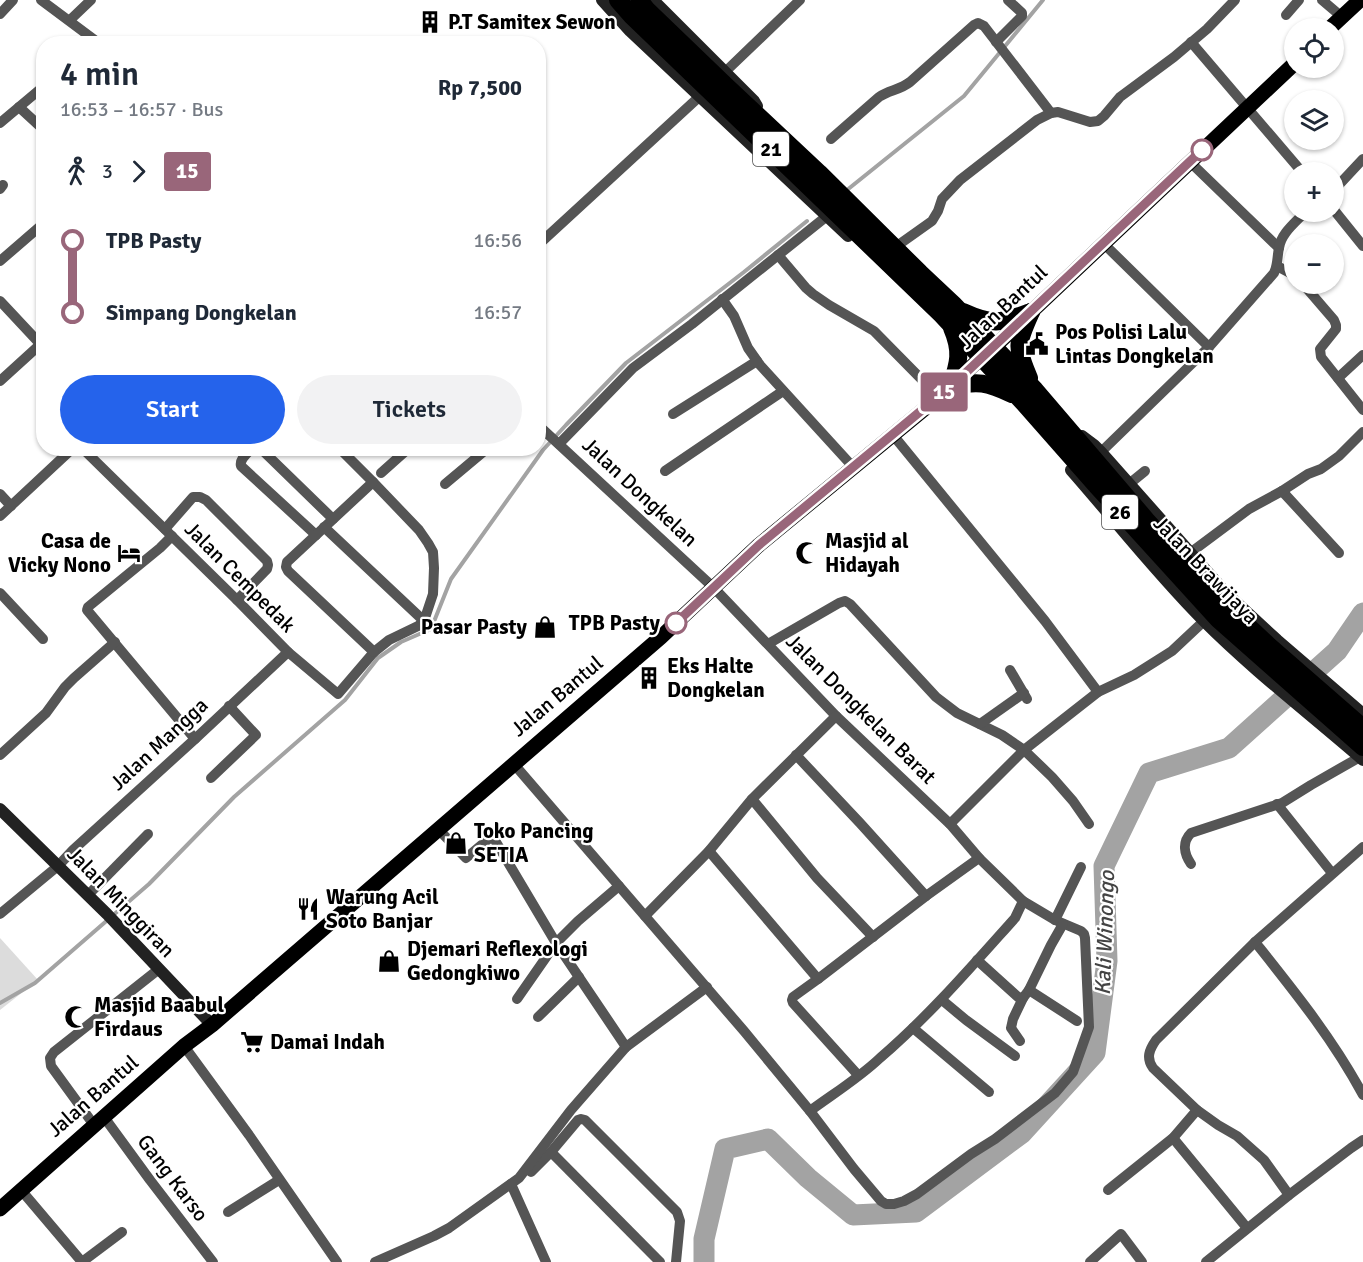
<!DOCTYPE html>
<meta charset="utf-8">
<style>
:root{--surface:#fff;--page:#f2f2f3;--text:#1f2937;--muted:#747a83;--accent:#2563eb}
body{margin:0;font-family:Signika,sans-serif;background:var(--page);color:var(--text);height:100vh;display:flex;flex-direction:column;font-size:22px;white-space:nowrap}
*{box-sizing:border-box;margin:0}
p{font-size:20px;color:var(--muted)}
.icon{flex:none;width:33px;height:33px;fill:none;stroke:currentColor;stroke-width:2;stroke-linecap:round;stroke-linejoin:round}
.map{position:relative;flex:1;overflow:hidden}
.panel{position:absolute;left:36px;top:36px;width:510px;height:420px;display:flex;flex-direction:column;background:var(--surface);border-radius:24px;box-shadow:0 2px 4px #0004}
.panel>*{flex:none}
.badge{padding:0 12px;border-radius:4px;font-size:21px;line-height:39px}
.fabs{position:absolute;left:1284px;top:18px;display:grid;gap:12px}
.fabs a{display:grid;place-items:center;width:60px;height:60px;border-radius:50%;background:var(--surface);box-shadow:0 2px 4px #0004;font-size:30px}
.map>.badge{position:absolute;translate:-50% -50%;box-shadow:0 0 0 3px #fff}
.legs{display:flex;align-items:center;gap:9px;height:66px;padding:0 24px;font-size:20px}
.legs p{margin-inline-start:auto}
.overview{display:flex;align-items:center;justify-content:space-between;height:102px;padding:0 24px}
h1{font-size:33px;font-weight:600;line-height:45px}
.primary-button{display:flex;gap:12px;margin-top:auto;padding:12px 24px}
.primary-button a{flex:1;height:69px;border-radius:36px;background:var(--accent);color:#fff;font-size:24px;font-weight:600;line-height:69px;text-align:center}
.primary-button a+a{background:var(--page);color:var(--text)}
ul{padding:0 24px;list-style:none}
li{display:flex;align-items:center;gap:21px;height:72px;font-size:22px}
li i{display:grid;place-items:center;width:9px;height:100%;margin:0 8px;background:currentColor}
li i::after{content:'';width:15px;height:15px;margin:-8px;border:4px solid;border-radius:50%;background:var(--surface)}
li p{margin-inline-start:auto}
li:first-child i{background:linear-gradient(#0000 50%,currentColor 0)}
li:last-child i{background:linear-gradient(currentColor 50%,#0000 0)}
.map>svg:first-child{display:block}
.green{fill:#dcdcdc}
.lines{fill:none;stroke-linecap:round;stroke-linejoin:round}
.stream{stroke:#a3a3a3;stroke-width:4}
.river{stroke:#a3a3a3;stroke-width:21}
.street{stroke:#555;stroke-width:10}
.secondary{stroke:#222;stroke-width:12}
.primary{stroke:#000;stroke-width:15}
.highway{stroke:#000;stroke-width:18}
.line-1-casing{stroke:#fff;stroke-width:14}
.line-1{stroke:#99667a;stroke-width:9}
.stop-1-dot{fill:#fff;stroke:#99667a;stroke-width:3}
.labels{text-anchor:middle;stroke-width:4.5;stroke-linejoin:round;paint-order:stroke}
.shield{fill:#fff;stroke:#4c4c4c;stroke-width:1.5}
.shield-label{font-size:20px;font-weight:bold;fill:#000}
.poi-label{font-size:21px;font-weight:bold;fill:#000;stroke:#fff;text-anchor:start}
.street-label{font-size:21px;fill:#000;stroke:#fff}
.stop-label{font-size:21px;font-weight:bold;fill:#000;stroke:#fff;text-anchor:end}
.water-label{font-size:22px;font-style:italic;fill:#444;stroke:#fff}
</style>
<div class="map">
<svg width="1363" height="1262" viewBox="0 0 1363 1262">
<rect width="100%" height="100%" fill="#fff"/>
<!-- green -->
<path class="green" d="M0 938 38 980 0 1010Z"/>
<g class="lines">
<!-- stream -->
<g class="stream">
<path d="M847 190 964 96 1043 0"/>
<path d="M0 1003 35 983 149 884 234 797 345 700 378 658 401 642 431 629 451 579 543 450 566 425 626 363 744 272 807 221"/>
</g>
<!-- river -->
<path class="river" d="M704 1262V1239L725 1149 768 1139 808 1178 853 1215 916 1212 1022 1133 1095 1053 1107 961 1104 866 1149 773 1229 748 1337 651 1363 613"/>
<!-- street -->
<g class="street">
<path d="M41 0 100 44"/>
<path d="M1322 0 1342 17"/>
<path d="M0 14 13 0"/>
<path d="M1286 15 1299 0"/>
<path d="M70 20 91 0"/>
<path d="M996 42 1022 16V13L1008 0"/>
<path d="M1191 42 1302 172"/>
<path d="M726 71 800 0"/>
<path d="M19 107 44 130"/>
<path d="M0 123 44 86"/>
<path d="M831 139 879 97C889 90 900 90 910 82L974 25 978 23 984 26 1051 113"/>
<path d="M1190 162 1279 248"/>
<path d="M0 189 3 185"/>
<path d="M1334 190 1363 159"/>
<path d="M1334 210 1363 246"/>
<path d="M1103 243 1209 347"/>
<path d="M538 245 699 97"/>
<path d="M894 248 932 221 938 211 942 199 960 180 1037 120 1051 113 1058 112 1090 122 1098 121 1104 116 1120 97 1174 57 1207 29 1235 0"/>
<path d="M778 255 806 288 813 294 829 305 874 331 939 397"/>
<path d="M0 261 44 223"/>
<path d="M1277 266 1294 275"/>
<path d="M1303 284 1334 320 1336 325V329L1320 349 1321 357 1363 410"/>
<path d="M722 299 734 316 748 348 760 365 854 468"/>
<path d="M0 301 44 348"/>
<path d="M1338 378 1363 355"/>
<path d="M0 381 44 341"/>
<path d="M673 414 757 361"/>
<path d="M538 425 714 588 836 716 950 824 979 858 1023 901 1015 918C972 966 929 1016 880 1058 859 1078 833 1094 810 1111"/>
<path d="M893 435 1045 621 1098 692"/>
<path d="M559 444 633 368 692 324 827 216"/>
<path d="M82 448 237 600 288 652 338 694 374 652 389 640 418 626 424 621 433 594 434 568 433 552 428 543 419 530 373 482 339 448"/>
<path d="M252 448C248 453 239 459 241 466L316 535"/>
<path d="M260 448 333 519"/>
<path d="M1101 452 1209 347 1274 273C1278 265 1277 257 1279 248 1281 233 1296 222 1305 212"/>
<path d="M665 471 783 391"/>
<path d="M381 473 409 448"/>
<path d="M373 482 287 562 286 567 288 571 374 652"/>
<path d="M445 484 488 448"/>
<path d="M1129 484 1145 471"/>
<path d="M1282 491 1339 553"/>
<path d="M0 494 11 506"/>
<path d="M0 516 73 448"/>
<path d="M324 527 424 621"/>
<path d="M165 529 193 497H200L206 500 267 561 268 565 267 569 237 600"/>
<path d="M172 536 160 548 88 607 87 610 195 739"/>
<path d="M1190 553 1249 509 1282 491 1308 474 1321 469 1339 456 1363 432"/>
<path d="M0 593 43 639"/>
<path d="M768 644 839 603 845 601 850 604 936 697 957 713 1002 735 1024 750 1052 777 1073 801 1089 824"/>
<path d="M1010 670 1027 699"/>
<path d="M980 724 1024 693"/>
<path d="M0 755 46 713 65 687 74 678 115 642"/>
<path d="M796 755 860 823 926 896"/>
<path d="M513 763 744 1031 810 1111 854 1169 881 1201 886 1204H894L904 1201 917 1194 971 1154 995 1139 1055 1093 1073 1072 1089 1027 1085 938 1084 934 1081 931 1055 920 1023 901"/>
<path d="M211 778 256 735 229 706"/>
<path d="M752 799 817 878 873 937"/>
<path d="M1277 804 1332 873"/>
<path d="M950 824 1024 750 1098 692 1134 675 1172 651 1204 621"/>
<path d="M439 830 466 858 491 837H493L556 943 626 1047"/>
<path d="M709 851 818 979"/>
<path d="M1191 864C1184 854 1182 842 1191 833L1282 803 1311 785 1360 757"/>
<path d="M88 895 148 834"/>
<path d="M0 914 58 866 73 850 195 739 288 652"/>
<path d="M645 916 709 851 752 799 836 716"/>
<path d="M1055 920 1081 867"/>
<path d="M1255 942C1294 991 1333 1039 1363 1095"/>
<path d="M977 960 1018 997 1023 998 1029 990 1051 945 1063 924"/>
<path d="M1029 990 1077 1021"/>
<path d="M517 999 556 943 578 921 619 886"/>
<path d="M942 1000 966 1020 1015 1056"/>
<path d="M538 1017 579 977"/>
<path d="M913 1028 989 1092"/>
<path d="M1020 1041 1011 1028 1013 1019 1023 998"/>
<path d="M184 1046 249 1135 337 1262"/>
<path d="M858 1075 793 1003 792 1000 793 997 818 979 926 896 979 858"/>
<path d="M104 1117 150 1180 213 1262"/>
<path d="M94 1125 51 1066 50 1058 54 1052 159 969"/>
<path d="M1173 1138 1247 1228"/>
<path d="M551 1152 660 1262"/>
<path d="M531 1172 551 1152 578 1120 581 1119 585 1120 677 1212 680 1221 676 1262"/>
<path d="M511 1184 546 1262"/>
<path d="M21 1190 82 1262"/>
<path d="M1108 1190 1173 1138 1197 1110"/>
<path d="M1289 1195 1264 1160 1237 1136 1218 1125 1197 1110 1153 1068C1146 1058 1149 1050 1156 1040L1255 942 1363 847"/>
<path d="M228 1212 279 1180"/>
<path d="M82 1262 122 1232"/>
<path d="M375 1262 434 1236 449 1228 519 1178 571 1110 626 1047 707 987"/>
<path d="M1090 1262 1121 1234 1142 1262"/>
<path d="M1206 1262 1289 1195 1351 1148 1363 1140"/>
</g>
<!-- secondary -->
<g class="secondary">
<path d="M602 0 630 31 848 236"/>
<path d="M653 0 754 101 757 106"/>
<path d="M1082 436 1094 445 1101 452 1226 593 1277 640 1363 714"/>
<path d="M1071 470C1115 520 1157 574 1204 621 1254 671 1310 714 1363 760"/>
<path d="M0 809 107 914 212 1025"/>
</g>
<!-- primary -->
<g class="primary">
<path d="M1330 28 1360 0"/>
<path d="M994 347 1294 64"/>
<path d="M0 1209 184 1046 212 1025 661 637 759 545 939 397 982 357"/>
</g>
<!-- highway -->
<g class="highway">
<path d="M618 0 632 16 942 315 1023 402 1097 486 1218 619 1363 747"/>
<path d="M639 0 647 10 726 86 819 173 920 273 953 304 1035 390 1147 521 1219 599 1269 646 1363 728"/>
<path d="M963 312C994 326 1000 323 1031 312"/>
<path d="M1029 378C1015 346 1017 343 1031 312"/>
<path d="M951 386C979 381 986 382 1012 394"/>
<path d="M951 386C959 363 962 351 952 328"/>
</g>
</g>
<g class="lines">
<!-- line-1 casing -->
<g class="line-1-casing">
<path id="line-1" d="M676 623 759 545 957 381 1202 150"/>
</g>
<!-- line-1 -->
<use href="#line-1" class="line-1"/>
</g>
<!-- icons -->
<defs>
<g id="building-bare" transform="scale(1.8)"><path d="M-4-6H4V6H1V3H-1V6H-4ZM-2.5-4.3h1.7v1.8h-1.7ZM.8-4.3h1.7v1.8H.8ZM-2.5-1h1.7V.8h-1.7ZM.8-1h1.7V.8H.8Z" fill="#000" stroke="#fff" stroke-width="2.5" paint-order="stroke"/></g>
<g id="civic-bare" transform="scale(1.8)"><path d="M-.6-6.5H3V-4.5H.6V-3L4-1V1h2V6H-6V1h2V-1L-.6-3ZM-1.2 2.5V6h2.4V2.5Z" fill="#000" stroke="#fff" stroke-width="2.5" paint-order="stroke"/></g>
<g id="hotel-bare" transform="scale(1.8)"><path d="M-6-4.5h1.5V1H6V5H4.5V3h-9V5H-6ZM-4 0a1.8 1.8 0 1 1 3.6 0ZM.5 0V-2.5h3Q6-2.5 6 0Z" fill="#000" stroke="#fff" stroke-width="2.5" paint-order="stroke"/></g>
<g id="mosque-bare" transform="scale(1.8)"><path d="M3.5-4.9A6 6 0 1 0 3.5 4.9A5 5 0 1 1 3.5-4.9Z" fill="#000" stroke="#fff" stroke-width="2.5" paint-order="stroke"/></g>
<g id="shop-bare" transform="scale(1.8)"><path d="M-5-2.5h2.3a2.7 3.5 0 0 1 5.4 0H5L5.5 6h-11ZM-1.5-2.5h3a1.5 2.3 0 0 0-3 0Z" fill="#000" stroke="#fff" stroke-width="2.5" paint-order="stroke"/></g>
<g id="restaurant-bare" transform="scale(1.8)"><path d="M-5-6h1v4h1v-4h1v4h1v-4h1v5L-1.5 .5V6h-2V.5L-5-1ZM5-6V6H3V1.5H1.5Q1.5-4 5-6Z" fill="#000" stroke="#fff" stroke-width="2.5" paint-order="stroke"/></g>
<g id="supermarket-bare" transform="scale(1.8)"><path d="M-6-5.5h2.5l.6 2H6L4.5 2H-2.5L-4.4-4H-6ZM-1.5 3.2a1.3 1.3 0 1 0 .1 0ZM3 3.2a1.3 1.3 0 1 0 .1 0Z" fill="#000" stroke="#fff" stroke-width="2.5" paint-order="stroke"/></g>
</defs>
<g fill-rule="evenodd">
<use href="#building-bare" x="430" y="22"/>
<use href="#civic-bare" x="1037" y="344"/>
<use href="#hotel-bare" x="129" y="553"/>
<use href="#mosque-bare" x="807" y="553"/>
<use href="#shop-bare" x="545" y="627"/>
<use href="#building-bare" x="649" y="678"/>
<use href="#shop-bare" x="456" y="843"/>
<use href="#restaurant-bare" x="308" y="909"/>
<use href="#shop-bare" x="389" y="961"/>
<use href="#mosque-bare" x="76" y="1017"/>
<use href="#supermarket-bare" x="252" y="1042"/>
</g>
<!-- markers -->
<g class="stop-1-dot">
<circle cx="1202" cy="150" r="10"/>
<circle cx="676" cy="623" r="10"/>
</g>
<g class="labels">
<!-- shield labels -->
<g class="shield">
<rect x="753" y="132" width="36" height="34" rx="4.5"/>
<rect x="1102" y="495" width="36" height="34" rx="4.5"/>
</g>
<g class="shield-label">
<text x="771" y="156">21</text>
<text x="1120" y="519">26</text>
</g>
<!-- poi labels -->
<g class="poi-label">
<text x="448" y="29">P.T Samitex Sewon</text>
<text x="1055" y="339">Pos Polisi Lalu<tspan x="1055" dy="24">Lintas Dongkelan</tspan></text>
<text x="111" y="548" text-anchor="end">Casa de<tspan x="111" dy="24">Vicky Nono</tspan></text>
<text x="825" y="548">Masjid al<tspan x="825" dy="24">Hidayah</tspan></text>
<text x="527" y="634" text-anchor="end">Pasar Pasty</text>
<text x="667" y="673">Eks Halte<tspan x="667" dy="24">Dongkelan</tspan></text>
<text x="474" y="838">Toko Pancing<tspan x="474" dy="24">SETIA</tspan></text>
<text x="326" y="904">Warung Acil<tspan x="326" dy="24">Soto Banjar</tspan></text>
<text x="407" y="956">Djemari Reflexologi<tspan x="407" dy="24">Gedongkiwo</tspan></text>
<text x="94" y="1012">Masjid Baabul<tspan x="94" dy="24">Firdaus</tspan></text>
<text x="270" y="1049">Damai Indah</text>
</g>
<!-- street labels -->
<g class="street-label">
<text transform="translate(1003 307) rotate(-43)" y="7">Jalan Bantul</text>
<text transform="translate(640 492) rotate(43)" y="7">Jalan Dongkelan</text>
<text transform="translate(1206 570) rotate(46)" y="7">Jalan Brawijaya</text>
<text transform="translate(240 577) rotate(45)" y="7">Jalan Cempedak</text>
<text transform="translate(557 696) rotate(-40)" y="7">Jalan Bantul</text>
<text transform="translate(861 709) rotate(45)" y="7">Jalan Dongkelan Barat</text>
<text transform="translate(159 744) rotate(-43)" y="7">Jalan Mangga</text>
<text transform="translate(121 902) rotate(46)" y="7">Jalan Minggiran</text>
<text transform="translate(93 1096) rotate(-41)" y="7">Jalan Bantul</text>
<text transform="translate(173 1178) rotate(53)" y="7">Gang Karso</text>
</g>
<!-- stop labels -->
<g class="stop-label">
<text x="660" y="630">TPB Pasty</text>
</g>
<!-- water labels -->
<g class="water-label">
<text transform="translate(1104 933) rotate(-88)" y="8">Kali Winongo</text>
</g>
</g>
</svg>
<div class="fabs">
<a><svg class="icon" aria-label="locate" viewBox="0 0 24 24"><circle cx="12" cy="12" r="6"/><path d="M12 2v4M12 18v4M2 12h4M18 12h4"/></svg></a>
<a><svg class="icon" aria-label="layers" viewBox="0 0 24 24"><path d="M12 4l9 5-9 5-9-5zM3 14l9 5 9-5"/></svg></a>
<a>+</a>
<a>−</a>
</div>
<b class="badge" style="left:944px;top:392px;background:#99667a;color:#fff">15</b>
<section class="panel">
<div class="overview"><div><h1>4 min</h1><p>16:53 – 16:57 · Bus</p></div><b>Rp 7,500</b></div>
<div class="legs"><svg class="icon" aria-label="walk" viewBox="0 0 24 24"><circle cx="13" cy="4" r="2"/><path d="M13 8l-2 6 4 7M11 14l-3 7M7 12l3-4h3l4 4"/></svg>3<svg class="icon" aria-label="forward" viewBox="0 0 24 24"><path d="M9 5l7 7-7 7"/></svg><b class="badge" style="background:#99667a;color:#fff">15</b></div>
<ul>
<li><i style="color:#99667a"></i><b>TPB Pasty</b><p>16:56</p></li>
<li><i style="color:#99667a"></i><b>Simpang Dongkelan</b><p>16:57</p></li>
</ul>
<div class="primary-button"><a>Start</a><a>Tickets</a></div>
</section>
</div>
